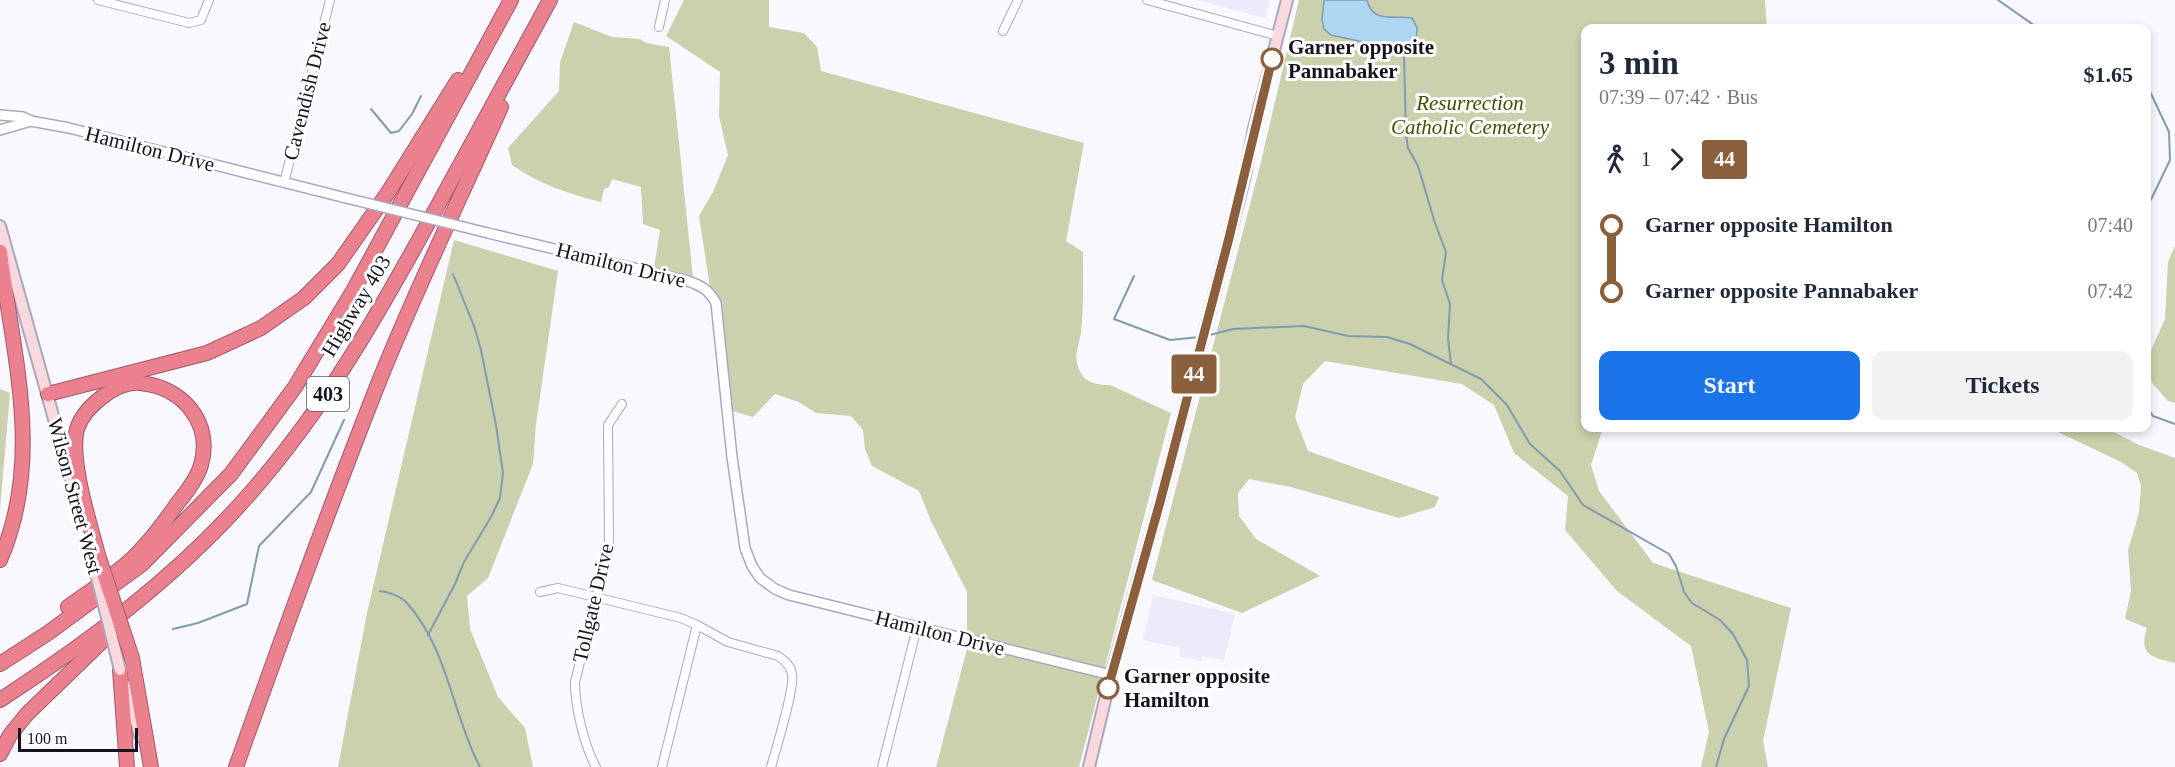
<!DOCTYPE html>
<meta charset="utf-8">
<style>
:root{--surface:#fff;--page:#f2f2f3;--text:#1f2937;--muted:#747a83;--accent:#1a73e8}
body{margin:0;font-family:Georgia,serif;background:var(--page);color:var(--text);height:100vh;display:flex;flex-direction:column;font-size:22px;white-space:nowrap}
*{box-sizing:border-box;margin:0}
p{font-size:20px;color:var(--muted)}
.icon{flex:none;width:33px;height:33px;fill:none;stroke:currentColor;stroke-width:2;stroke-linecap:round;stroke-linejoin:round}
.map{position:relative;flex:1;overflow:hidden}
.panel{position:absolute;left:1581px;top:24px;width:570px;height:408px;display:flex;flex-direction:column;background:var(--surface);border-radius:12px;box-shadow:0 3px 9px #0003}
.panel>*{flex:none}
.badge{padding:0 12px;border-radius:4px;font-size:21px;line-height:39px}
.scale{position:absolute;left:18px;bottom:15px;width:120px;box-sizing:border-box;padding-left:6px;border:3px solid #15131d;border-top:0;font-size:16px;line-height:21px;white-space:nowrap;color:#15131d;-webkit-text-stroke:4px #fff;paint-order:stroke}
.map>.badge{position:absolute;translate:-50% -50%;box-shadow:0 0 0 3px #fff}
.legs{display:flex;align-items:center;gap:9px;height:66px;padding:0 18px;font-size:20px}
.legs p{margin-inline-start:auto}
.summary{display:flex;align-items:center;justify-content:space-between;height:102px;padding:0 18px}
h1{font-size:33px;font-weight:800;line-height:45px}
.cta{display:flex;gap:12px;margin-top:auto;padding:12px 18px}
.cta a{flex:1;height:69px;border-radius:12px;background:var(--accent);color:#fff;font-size:24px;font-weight:800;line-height:69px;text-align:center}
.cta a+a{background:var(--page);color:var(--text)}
ul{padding:0 18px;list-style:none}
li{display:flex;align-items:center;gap:21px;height:66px;font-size:22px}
li i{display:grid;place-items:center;width:9px;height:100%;margin:0 8px;background:currentColor}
li i::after{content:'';width:15px;height:15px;margin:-8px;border:4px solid;border-radius:50%;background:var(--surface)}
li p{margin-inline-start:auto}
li:first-child i{background:linear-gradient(#0000 50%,currentColor 0)}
li:last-child i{background:linear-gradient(currentColor 50%,#0000 0)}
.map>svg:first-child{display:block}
.built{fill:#edeaf9}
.green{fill:#cbd0ad}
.water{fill:#acd6f1;stroke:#7f9cb1;stroke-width:1.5}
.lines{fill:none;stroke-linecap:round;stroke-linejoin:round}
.stream{stroke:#7f9cb1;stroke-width:2}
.minor-casing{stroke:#aba7c2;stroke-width:10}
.tertiary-casing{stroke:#aba7c2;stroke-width:12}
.secondary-casing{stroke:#aba7c2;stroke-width:14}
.motorway-casing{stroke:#a05a67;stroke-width:16}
.minor{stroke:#fff;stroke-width:8}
.tertiary{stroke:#fff;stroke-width:9}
.secondary{stroke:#f9d9dd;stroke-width:10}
.motorway{stroke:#eb808f;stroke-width:14}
.tertiary-bridge-casing{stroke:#aba7c2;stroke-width:12;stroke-linecap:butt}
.secondary-bridge-casing{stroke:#aba7c2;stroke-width:14;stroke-linecap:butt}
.motorway-bridge-casing{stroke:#a05a67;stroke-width:16;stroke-linecap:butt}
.tertiary-bridge{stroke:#fff;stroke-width:9}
.secondary-bridge{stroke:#f9d9dd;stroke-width:10}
.motorway-bridge{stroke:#eb808f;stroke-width:14}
.line-1-casing{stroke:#fff;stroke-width:14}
.line-1{stroke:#8b5e3c;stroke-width:9}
.stop-1-dot{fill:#fff;stroke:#8b5e3c;stroke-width:3}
.labels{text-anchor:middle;stroke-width:6;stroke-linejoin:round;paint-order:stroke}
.shield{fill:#fff;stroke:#5b5a61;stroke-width:1.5}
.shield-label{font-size:20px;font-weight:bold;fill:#15131d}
.stop-label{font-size:21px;font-weight:bold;fill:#15131d;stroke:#fff;text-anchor:start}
.street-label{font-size:21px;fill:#15131d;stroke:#fff}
.park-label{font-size:21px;font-style:italic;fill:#484d04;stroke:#fff}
</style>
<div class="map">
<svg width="2175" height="767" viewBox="0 0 2175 767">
<rect width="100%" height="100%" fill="#f9f8fe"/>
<!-- built -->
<g class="built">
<path d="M1197 0H1270L1265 18Z"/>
<path d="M1153 595 1235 614 1224 660 1203 656 1201 661 1179 656 1180 648 1143 640Z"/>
</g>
<!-- green -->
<g class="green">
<path d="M684 0H769V27L804 33 817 47 821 71 1084 143 1066 241 1083 252C1083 278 1084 306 1081 332 1079 346 1073 355 1079 369 1084 383 1097 385 1110 385L1171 413 1079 767H936L967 649V592L931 521 919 491 872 466 865 449 863 430 851 416 816 413 799 402 775 394 753 417 729 410 699 216 713 192 728 155 719 116 720 72 666 36Z"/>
<path d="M1299 0H1765L1767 28H1586V428H1603L1591 465 1599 491 1653 563 1791 608 1763 741 1768 767H1701L1709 732 1691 646 1617 591 1565 530 1568 496 1514 453 1494 405 1462 384 1325 361 1303 384 1295 417 1308 451 1439 497 1435 507 1399 518 1291 487 1249 479 1238 493 1239 516 1256 539 1320 576 1242 613 1152 580 1259 170Z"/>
<path d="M574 22 612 37 640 39 646 43 669 47 693 277 654 268 660 230 643 224 641 187 612 179 609 187 604 189 601 202C569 194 539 184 512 165L508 148 559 91 560 62Z"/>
<path d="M454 240 558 271 536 424 533 464 488 578 467 596 470 629 498 697 525 728 533 767H338L367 613Z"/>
<path d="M2175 246V403L2168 401 2152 383 2147 371 2146 362 2165 319 2168 262Z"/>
<path d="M0 389 10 393 0 510Z"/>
<path d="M2055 428H2106L2139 445 2175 458V663C2152 657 2138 655 2147 628L2125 619 2131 591 2128 550 2139 513 2141 486 2137 473 2121 462 2060 433Z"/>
</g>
<!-- water -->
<path class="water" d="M1324 0H1367C1373 24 1393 15 1412 18L1417 28 1416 45 1404 53 1390 52 1368 43 1331 35 1324 29 1322 20Z"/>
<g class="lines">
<!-- stream -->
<g class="stream">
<path d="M1998 0 2038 28"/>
<path d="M1404 53 1406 135 1408 148 1418 166 1435 223 1446 252 1442 280 1450 304 1448 338 1451 364"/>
<path d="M2146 83 2169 132 2170 160 2146 210"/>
<path d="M371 109 391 133 399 131 412 114 421 96"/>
<path d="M1134 276 1114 319 1170 340 1200 337"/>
<path d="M1206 336 1233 329 1304 326 1348 336 1387 337 1410 344 1481 379 1507 405 1530 444 1560 471 1583 505 1669 554 1676 566 1684 592 1692 603 1720 620 1733 634 1747 660 1749 686 1724 739 1716 767"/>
<path d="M2146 405 2153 416 2175 424"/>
<path d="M380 591C388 592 400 596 406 602 448 648 452 714 480 767"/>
<path d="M173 629 198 623 247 604 259 546 311 492 344 420"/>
<path d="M428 635 455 584 464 562 491 517 500 498 503 473 496 425 481 350 474 326 453 274"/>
</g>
<!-- minor casing -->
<g class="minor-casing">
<g id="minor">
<path d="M98 0 189 23 201 20 209 0"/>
<path d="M1147 0 1278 36"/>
<path d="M659 27 665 0"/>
<path d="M1003 31 1018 0"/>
<path d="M284 183 330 0"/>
<path d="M540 592 558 588 681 618 697 625 728 642 778 656C785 661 791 666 792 674 795 688 776 749 771 767"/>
<path d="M596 767C584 745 575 707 575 682L609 546 608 425 622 404"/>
<path d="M662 767 697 625"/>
<path d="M882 767 917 627"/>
</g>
</g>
<!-- tertiary casing -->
<g class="tertiary-casing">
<g id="tertiary">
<path d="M0 115 23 117 31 121 69 128 346 198"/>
<path d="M0 130 31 121"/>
<path d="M488 233 688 281C702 286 709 290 716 303L732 457 745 548 752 566 760 578 775 589 789 595 1111 675"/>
</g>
</g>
<!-- secondary casing -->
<g class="secondary-casing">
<g id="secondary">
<path d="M0 226 80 512"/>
<path d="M125 685 140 736"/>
<path d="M1089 767 1111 675 1160 502 1229 238 1244 180 1254 128 1287 0"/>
</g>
</g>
<!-- motorway casing -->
<g class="motorway-casing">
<g id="motorway">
<path d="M0 252C13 356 44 459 0 560"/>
<path d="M48 394 207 353 261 328 304 298 338 264 389 191 458 80"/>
<path d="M68 607C90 591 114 576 134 557 150 541 164 523 177 504 186 493 197 479 201 465 213 423 183 387 140 383 116 381 84 407 77 429 69 459 90 524 98 555"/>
<path d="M132 658 151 767"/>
<path d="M0 664 48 633 142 564 231 474 295 387 352 293 511 0"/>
<path d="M120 670 127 767"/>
<path d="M0 700C89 642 174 579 245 499 324 411 380 311 437 207 475 138 512 69 550 0"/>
<path d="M0 754 10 735 27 714 118 626"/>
<path d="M236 767C281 640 327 514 376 389 414 293 459 201 501 107"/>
</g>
</g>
<!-- minor -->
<use href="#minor" class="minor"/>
<!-- tertiary -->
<use href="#tertiary" class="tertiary"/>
<!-- secondary -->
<use href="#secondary" class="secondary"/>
<!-- motorway -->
<use href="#motorway" class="motorway"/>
<!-- tertiary-bridge casing -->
<g class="tertiary-bridge-casing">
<path id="tertiary-bridge" d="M346 198 488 233"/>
</g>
<!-- secondary-bridge casing -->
<g class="secondary-bridge-casing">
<path id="secondary-bridge" d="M91 553 120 670"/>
</g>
<!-- motorway-bridge casing -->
<g class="motorway-bridge-casing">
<path id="motorway-bridge" d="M98 555 132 658"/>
</g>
<!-- tertiary-bridge -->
<use href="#tertiary-bridge" class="tertiary-bridge"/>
<!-- secondary-bridge -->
<use href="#secondary-bridge" class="secondary-bridge"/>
<!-- motorway-bridge -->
<use href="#motorway-bridge" class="motorway-bridge"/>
</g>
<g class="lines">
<!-- line-1 casing -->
<g class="line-1-casing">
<path id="line-1" d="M1108 688 1160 502 1229 238 1272 59"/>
</g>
<!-- line-1 -->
<use href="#line-1" class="line-1"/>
</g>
<!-- markers -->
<g class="stop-1-dot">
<circle cx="1272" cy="59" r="10"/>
<circle cx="1108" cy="688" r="10"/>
</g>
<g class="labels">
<!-- shield labels -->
<rect class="shield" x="307" y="377" width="42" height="34" rx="4.5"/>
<g class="shield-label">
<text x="328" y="401">403</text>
</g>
<!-- stop labels -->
<g class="stop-label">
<text x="1288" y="54">Garner opposite<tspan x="1288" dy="24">Pannabaker</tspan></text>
<text x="1124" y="683">Garner opposite<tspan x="1124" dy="24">Hamilton</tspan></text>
</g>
<!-- street labels -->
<g class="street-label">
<text transform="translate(307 91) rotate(-76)" y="7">Cavendish Drive</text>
<text transform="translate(150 149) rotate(14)" y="7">Hamilton Drive</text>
<text transform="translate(621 265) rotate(14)" y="7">Hamilton Drive</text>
<text transform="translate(356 306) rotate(-59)" y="7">Highway 403</text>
<text transform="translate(75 496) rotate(75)" y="7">Wilson Street West</text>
<text transform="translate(593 603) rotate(-77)" y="7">Tollgate Drive</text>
<text transform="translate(940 633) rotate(14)" y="7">Hamilton Drive</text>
</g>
<!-- park labels -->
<g class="park-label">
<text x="1470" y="110">Resurrection<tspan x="1470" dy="24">Catholic Cemetery</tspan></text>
</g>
</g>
</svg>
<div class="scale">100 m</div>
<b class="badge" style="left:1194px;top:374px;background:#8b5e3c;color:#fff">44</b>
<section class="panel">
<div class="summary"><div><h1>3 min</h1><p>07:39 – 07:42 · Bus</p></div><b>$1.65</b></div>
<div class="legs"><svg class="icon" aria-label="walk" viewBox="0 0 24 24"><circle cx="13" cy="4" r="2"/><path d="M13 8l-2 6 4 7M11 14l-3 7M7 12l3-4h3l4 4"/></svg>1<svg class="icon" aria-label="forward" viewBox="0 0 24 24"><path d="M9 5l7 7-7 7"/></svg><b class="badge" style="background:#8b5e3c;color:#fff">44</b></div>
<ul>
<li><i style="color:#8b5e3c"></i><b>Garner opposite Hamilton</b><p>07:40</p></li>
<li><i style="color:#8b5e3c"></i><b>Garner opposite Pannabaker</b><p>07:42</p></li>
</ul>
<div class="cta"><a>Start</a><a>Tickets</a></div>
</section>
</div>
